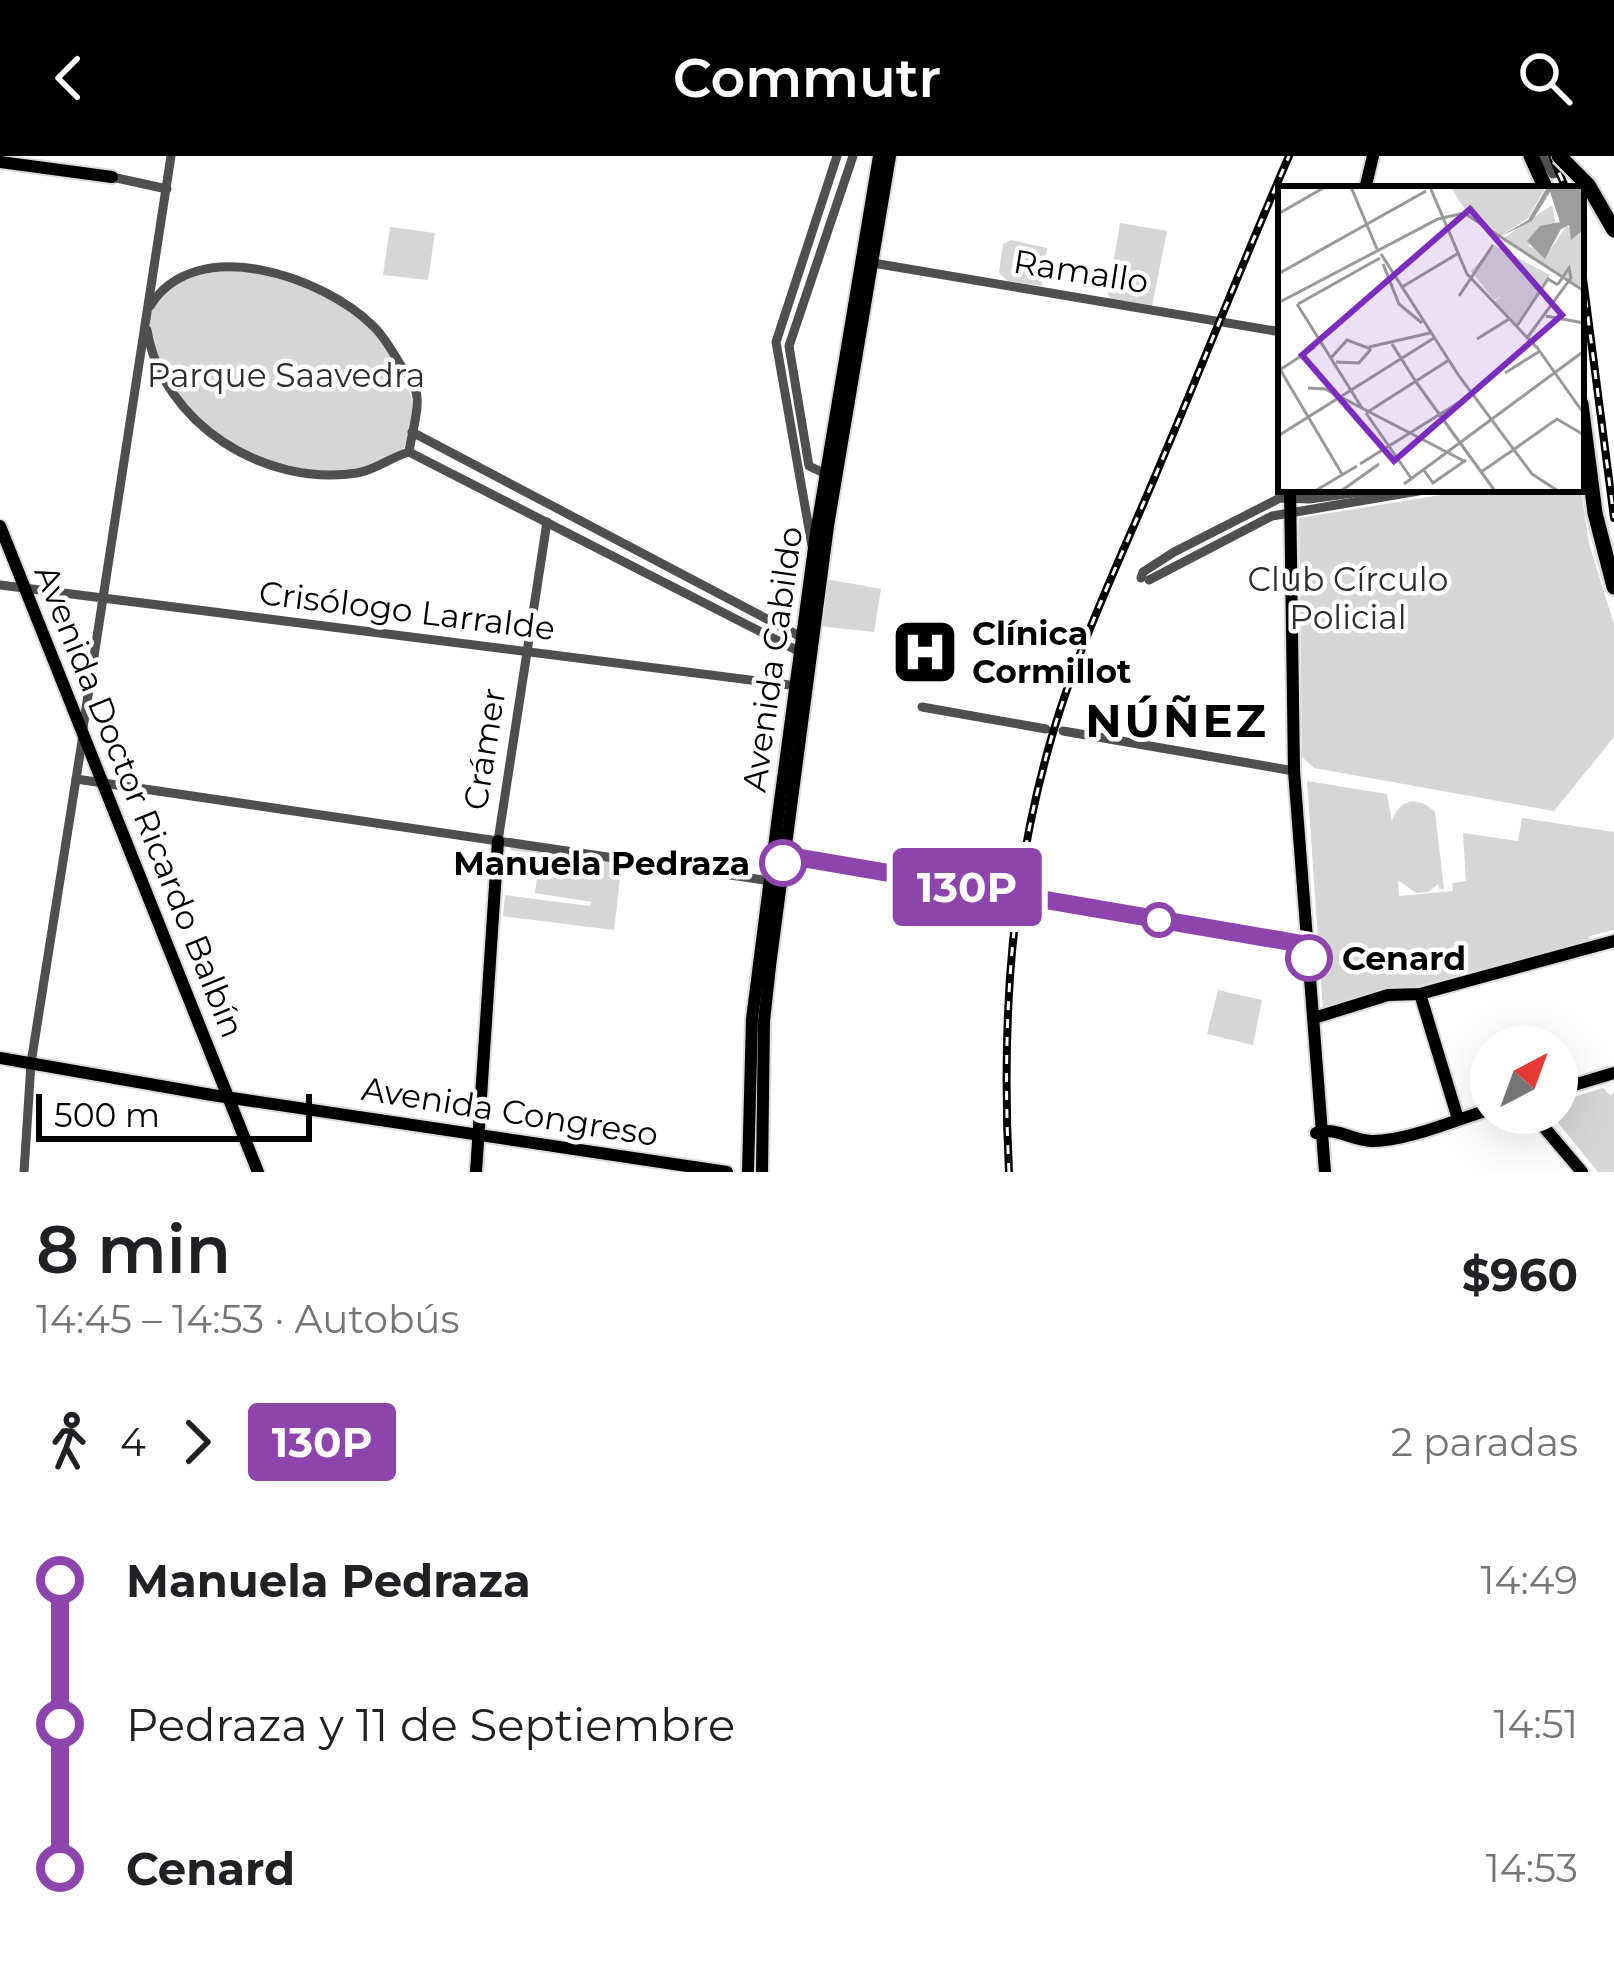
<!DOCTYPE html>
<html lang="es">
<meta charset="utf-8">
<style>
:root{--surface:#fff;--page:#f6f6f6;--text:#202124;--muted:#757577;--accent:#000}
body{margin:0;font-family:Montserrat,sans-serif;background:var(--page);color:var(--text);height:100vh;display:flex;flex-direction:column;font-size:45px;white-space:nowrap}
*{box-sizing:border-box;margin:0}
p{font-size:39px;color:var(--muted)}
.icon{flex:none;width:66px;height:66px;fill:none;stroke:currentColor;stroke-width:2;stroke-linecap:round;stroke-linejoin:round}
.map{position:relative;height:1016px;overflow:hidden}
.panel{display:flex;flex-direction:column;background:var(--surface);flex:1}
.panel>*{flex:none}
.badge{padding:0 24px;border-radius:9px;font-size:42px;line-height:78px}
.needle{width:78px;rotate:41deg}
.controls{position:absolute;left:1470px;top:870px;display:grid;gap:24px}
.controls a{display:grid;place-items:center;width:108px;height:108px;border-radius:50%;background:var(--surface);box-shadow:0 12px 48px #0002;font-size:60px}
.scale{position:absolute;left:36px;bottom:30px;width:276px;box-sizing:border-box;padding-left:12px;border:6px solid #000;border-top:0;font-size:33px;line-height:42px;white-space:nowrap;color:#000;-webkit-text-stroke:9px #fff;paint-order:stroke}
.map>.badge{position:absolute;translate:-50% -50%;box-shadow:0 0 0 6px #fff}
.legs{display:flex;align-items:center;gap:18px;height:132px;padding:0 36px;font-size:39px}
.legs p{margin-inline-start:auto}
.headline{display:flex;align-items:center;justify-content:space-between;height:204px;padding:0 36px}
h1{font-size:66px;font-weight:600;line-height:90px}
ul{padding:0 36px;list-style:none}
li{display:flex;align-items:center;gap:42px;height:144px;font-size:45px}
li i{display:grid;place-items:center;width:18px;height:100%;margin:0 15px;background:currentColor}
li i::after{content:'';width:30px;height:30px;margin:-15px;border:9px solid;border-radius:50%;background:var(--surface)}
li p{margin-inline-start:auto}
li:first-child i{background:linear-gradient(#0000 50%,currentColor 0)}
li:last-child i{background:linear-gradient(currentColor 50%,#0000 0)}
header{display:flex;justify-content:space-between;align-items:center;height:156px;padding:0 36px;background:var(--accent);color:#fff;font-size:54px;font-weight:600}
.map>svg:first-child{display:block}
.green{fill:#d6d6d6}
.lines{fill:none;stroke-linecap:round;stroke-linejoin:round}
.minor-tunnel{stroke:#d9d9d9;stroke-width:9;stroke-dasharray:9 4.5;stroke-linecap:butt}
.major-casing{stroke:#dbdbdb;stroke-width:16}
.highway-casing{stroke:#dbdbdb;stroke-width:20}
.minor{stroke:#4f4f4f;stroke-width:9}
.major{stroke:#000;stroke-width:12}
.highway{stroke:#000;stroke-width:15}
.rail-casing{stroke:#000;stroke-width:8}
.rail{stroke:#fff;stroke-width:3;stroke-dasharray:9;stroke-linecap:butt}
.highway-bridge-casing{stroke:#dbdbdb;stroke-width:20;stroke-linecap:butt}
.highway-bridge{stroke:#000;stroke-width:15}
.line-1-casing{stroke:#fff;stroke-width:27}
.line-1{stroke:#8e44ad;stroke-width:18}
.stop-1-dot{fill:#fff;stroke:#8e44ad;stroke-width:6}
.labels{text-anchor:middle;stroke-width:9;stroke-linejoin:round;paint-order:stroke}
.street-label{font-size:33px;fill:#000;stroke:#fff}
.park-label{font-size:33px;fill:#2d2d2d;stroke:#fff}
.poi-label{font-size:33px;font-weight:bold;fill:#000;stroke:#fff;text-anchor:start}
.stop-label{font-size:33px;font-weight:bold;fill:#000;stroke:#fff;text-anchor:end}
.district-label{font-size:45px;font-weight:bold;letter-spacing:3px;fill:#000;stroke:#fff}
.inset-road{fill:none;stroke:#999;stroke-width:3}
.view{fill:#7b2cbf;fill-opacity:0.15;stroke:#7b2cbf;stroke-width:6}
.inset-edge{fill:none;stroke:#000;stroke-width:6}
</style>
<header><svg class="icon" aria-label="back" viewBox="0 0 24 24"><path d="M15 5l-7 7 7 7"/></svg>Commutr<svg class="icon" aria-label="search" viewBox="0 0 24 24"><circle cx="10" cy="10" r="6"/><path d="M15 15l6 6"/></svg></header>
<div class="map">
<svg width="1614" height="1016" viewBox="0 0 1614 1016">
<rect width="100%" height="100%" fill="#fff"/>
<!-- green -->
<g class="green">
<path d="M1120 67 1167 75 1152 150 1111 143 1108 138Z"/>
<path d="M390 71 435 77 428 124 383 119Z"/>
<path d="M1011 84 1047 92 1042 130 1008 125 999 117 1003 88Z"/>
<path d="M242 114C261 118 282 120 299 127 360 153 440 220 403 293 386 302 370 312 351 314 277 322 185 281 161 207 155 190 145 170 152 152 165 120 213 115 242 114Z"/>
<path d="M1478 333H1581L1589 388 1614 468V581L1554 655 1314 612 1302 601 1299 362Z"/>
<path d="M826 423 881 433 874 476 819 470Z"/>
<path d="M1307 625 1387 638 1392 665C1399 643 1418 639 1435 656L1444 733H1439L1438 728 1428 736 1416 737 1398 724 1399 740 1453 735 1452 727 1466 725 1463 677 1518 685 1522 662 1614 676V774L1590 780 1588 785 1323 855Z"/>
<path d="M511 690 622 706 614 774 503 760 505 739 590 750 592 746 535 737 540 698 510 694Z"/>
<path d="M1218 834 1262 844 1253 889 1207 878Z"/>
<path d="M1603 932 1610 939 1614 937V1016H1598L1550 957H1557V946Z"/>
</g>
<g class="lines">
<!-- minor-tunnel -->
<path class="minor-tunnel" d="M1006 738 1035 743"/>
<!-- major casing -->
<g class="major-casing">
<g id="major">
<path d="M0 6 112 21"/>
<path d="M1365 33 1373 0"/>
<path d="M1290 333 1294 615 1325 1016"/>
<path d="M0 370 258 1016"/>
<path d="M1420 838 1458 963"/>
<path d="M1314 862 1388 839 1420 838 1614 785"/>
<path d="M0 902 212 939 727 1016"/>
<path d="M1557 934 1614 917"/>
<path d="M1532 957 1582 1016"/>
<path d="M1316 977C1334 970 1352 984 1371 985 1405 986 1458 963 1491 953"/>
<path d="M476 1016 498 685"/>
<path d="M748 1016 752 863 778 660 816 377 879 0"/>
<path d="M762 1016 764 865 770 810 828 370 890 0"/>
</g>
</g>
<!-- highway casing -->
<g class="highway-casing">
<g id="highway">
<path d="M1531 0 1546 33"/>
<path d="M1581 248 1595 357 1614 431"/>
</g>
</g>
<!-- minor -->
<g class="minor">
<path d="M1542 0 1553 18 1570 13"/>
<path d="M112 21 167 33"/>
<path d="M873 107 1281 176"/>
<path d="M150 150C196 76 324 121 373 170 384 180 392 195 400 208 406 217 416 230 417 241 419 257 411 280 409 296"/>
<path d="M147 174C163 268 264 331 357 317 376 314 391 301 409 296"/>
<path d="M412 276 805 483"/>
<path d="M409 296 804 498"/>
<path d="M826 318 809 310 789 190 853 0"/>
<path d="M812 390 776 186 837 0"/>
<path d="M1141 422 1143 416 1174 396 1280 342 1309 343 1383 333"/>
<path d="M1149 424 1272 360 1430 333"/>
<path d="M0 429 798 530"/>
<path d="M922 551 1046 573"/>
<path d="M83 572 171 0"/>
<path d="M1063 575 1294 615"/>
<path d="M76 623 771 725"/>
<path d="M498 685 547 366"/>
<path d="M784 699 1006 738"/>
<path d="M1035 743 1308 789"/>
<path d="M24 1016 31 907 83 579"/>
</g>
<!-- major -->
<use href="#major" class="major"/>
<!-- highway -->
<use href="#highway" class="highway"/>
<!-- rail casing -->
<g class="rail-casing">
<g id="rail">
<path d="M1552 0 1566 33"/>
<path d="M1581 107 1614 362"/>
<path d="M1009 1016C1002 881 1009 740 1044 609 1070 506 1118 409 1159 311 1203 208 1244 103 1289 0"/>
</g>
</g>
<!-- rail -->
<use href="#rail" class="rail"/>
<!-- highway-bridge casing -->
<g class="highway-bridge-casing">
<path id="highway-bridge" d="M1559 0 1588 29 1614 74"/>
</g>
<!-- highway-bridge -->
<use href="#highway-bridge" class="highway-bridge"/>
</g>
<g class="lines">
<!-- line-1 casing -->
<g class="line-1-casing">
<path id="line-1" d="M783 707 784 699 1308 789 1309 802"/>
</g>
<!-- line-1 -->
<use href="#line-1" class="line-1"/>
</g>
<!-- icons -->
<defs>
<g id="hospital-square" transform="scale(3.45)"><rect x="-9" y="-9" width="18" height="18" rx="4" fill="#000" stroke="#fff"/><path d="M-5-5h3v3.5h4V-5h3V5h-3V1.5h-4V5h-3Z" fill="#fff"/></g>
</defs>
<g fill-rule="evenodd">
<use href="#hospital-square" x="925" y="496"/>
</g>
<!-- markers -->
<g class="stop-1-dot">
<circle cx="783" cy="707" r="21"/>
<circle cx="1159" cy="764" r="15"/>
<circle cx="1309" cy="802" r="21"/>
</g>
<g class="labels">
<!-- street labels -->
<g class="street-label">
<text transform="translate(1081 115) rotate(9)" y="12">Ramallo</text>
<text transform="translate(407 454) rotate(7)" y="12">Crisólogo Larralde</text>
<text transform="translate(772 503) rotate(-82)" y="12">Avenida Cabildo</text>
<text transform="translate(484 593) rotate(-81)" y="12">Crámer</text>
<text transform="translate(140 645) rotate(68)" y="12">Avenida Doctor Ricardo Balbín</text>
<text transform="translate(510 955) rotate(9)" y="12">Avenida Congreso</text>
</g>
<!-- park labels -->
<g class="park-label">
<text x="286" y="231">Parque Saavedra</text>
<text x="1348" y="435">Club Círculo<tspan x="1348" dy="38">Policial</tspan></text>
</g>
<!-- poi labels -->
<g class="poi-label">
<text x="972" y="489">Clínica<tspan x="972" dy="38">Cormillot</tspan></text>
</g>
<!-- stop labels -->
<g class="stop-label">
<text x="750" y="719">Manuela Pedraza</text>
<text x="1342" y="814" text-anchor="start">Cenard</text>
</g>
<!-- district labels -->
<g class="district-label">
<text x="1177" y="581">NÚÑEZ</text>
</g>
</g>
<!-- overview -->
<g transform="translate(1278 30)">
<rect width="306" height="306" fill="#fff"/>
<path d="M173 1H268L250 32 221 51 189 27ZM274 19 278 39 262 40 250 60 271 66 289 39 296 50 306 43V103L223 54ZM217 60 272 89 239 139 216 116 224 110 216 114 193 85Z" fill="#d6d6d6"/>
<path d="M269 1H306V43L293 54 291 39 283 43 267 73 249 55 262 40 282 36 272 6 254 35 221 51 250 34Z" fill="#9d9d9d"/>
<path class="inset-road" d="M73 1 99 63M152 1 189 88 259 162M0 28 47 1M103 68 181 190 254 288 280 305M105 78 121 118 144 137M0 88 148 5M124 101 179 68M181 110 215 59M0 117 160 33 186 27 306 105M19 118 84 222M20 118 102 72M268 130 306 137M239 140 270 93 280 99M249 152 293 92 291 82 280 98M199 153 231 133M114 158 138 196M258 160 306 228M91 161 152 147M53 172 69 154 93 163M58 176 81 177 93 163M0 180 64 288M0 185 37 161M227 187 262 165M138 196 217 305M30 202 47 203 186 275M88 227 171 174M88 227 133 292M0 250 156 152M235 264 279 233 306 249M82 278 196 207M145 283 155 297 188 274M203 286 235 264M126 298 306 165M37 305 79 280M63 305 101 278"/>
<path class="view" d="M192 23 284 129 116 275 24 169Z"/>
<rect width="306" height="306" class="inset-edge"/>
</g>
</svg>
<div class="controls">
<a><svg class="needle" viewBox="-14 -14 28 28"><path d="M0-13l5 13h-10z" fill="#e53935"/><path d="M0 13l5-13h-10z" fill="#757577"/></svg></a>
</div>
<div class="scale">500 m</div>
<b class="badge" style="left:967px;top:731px;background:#8e44ad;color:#fff">130P</b>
</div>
<section class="panel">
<div class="headline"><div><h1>8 min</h1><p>14:45 – 14:53 · Autobús</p></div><b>$960</b></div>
<div class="legs"><svg class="icon" aria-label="walk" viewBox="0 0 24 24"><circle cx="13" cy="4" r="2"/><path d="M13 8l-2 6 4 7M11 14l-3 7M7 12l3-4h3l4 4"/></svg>4<svg class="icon" aria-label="forward" viewBox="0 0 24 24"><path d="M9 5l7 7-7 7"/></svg><b class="badge" style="background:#8e44ad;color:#fff">130P</b><p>2 paradas</p></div>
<ul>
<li><i style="color:#8e44ad"></i><b>Manuela Pedraza</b><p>14:49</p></li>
<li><i style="color:#8e44ad"></i><span>Pedraza y 11 de Septiembre</span><p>14:51</p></li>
<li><i style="color:#8e44ad"></i><b>Cenard</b><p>14:53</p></li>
</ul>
</section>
